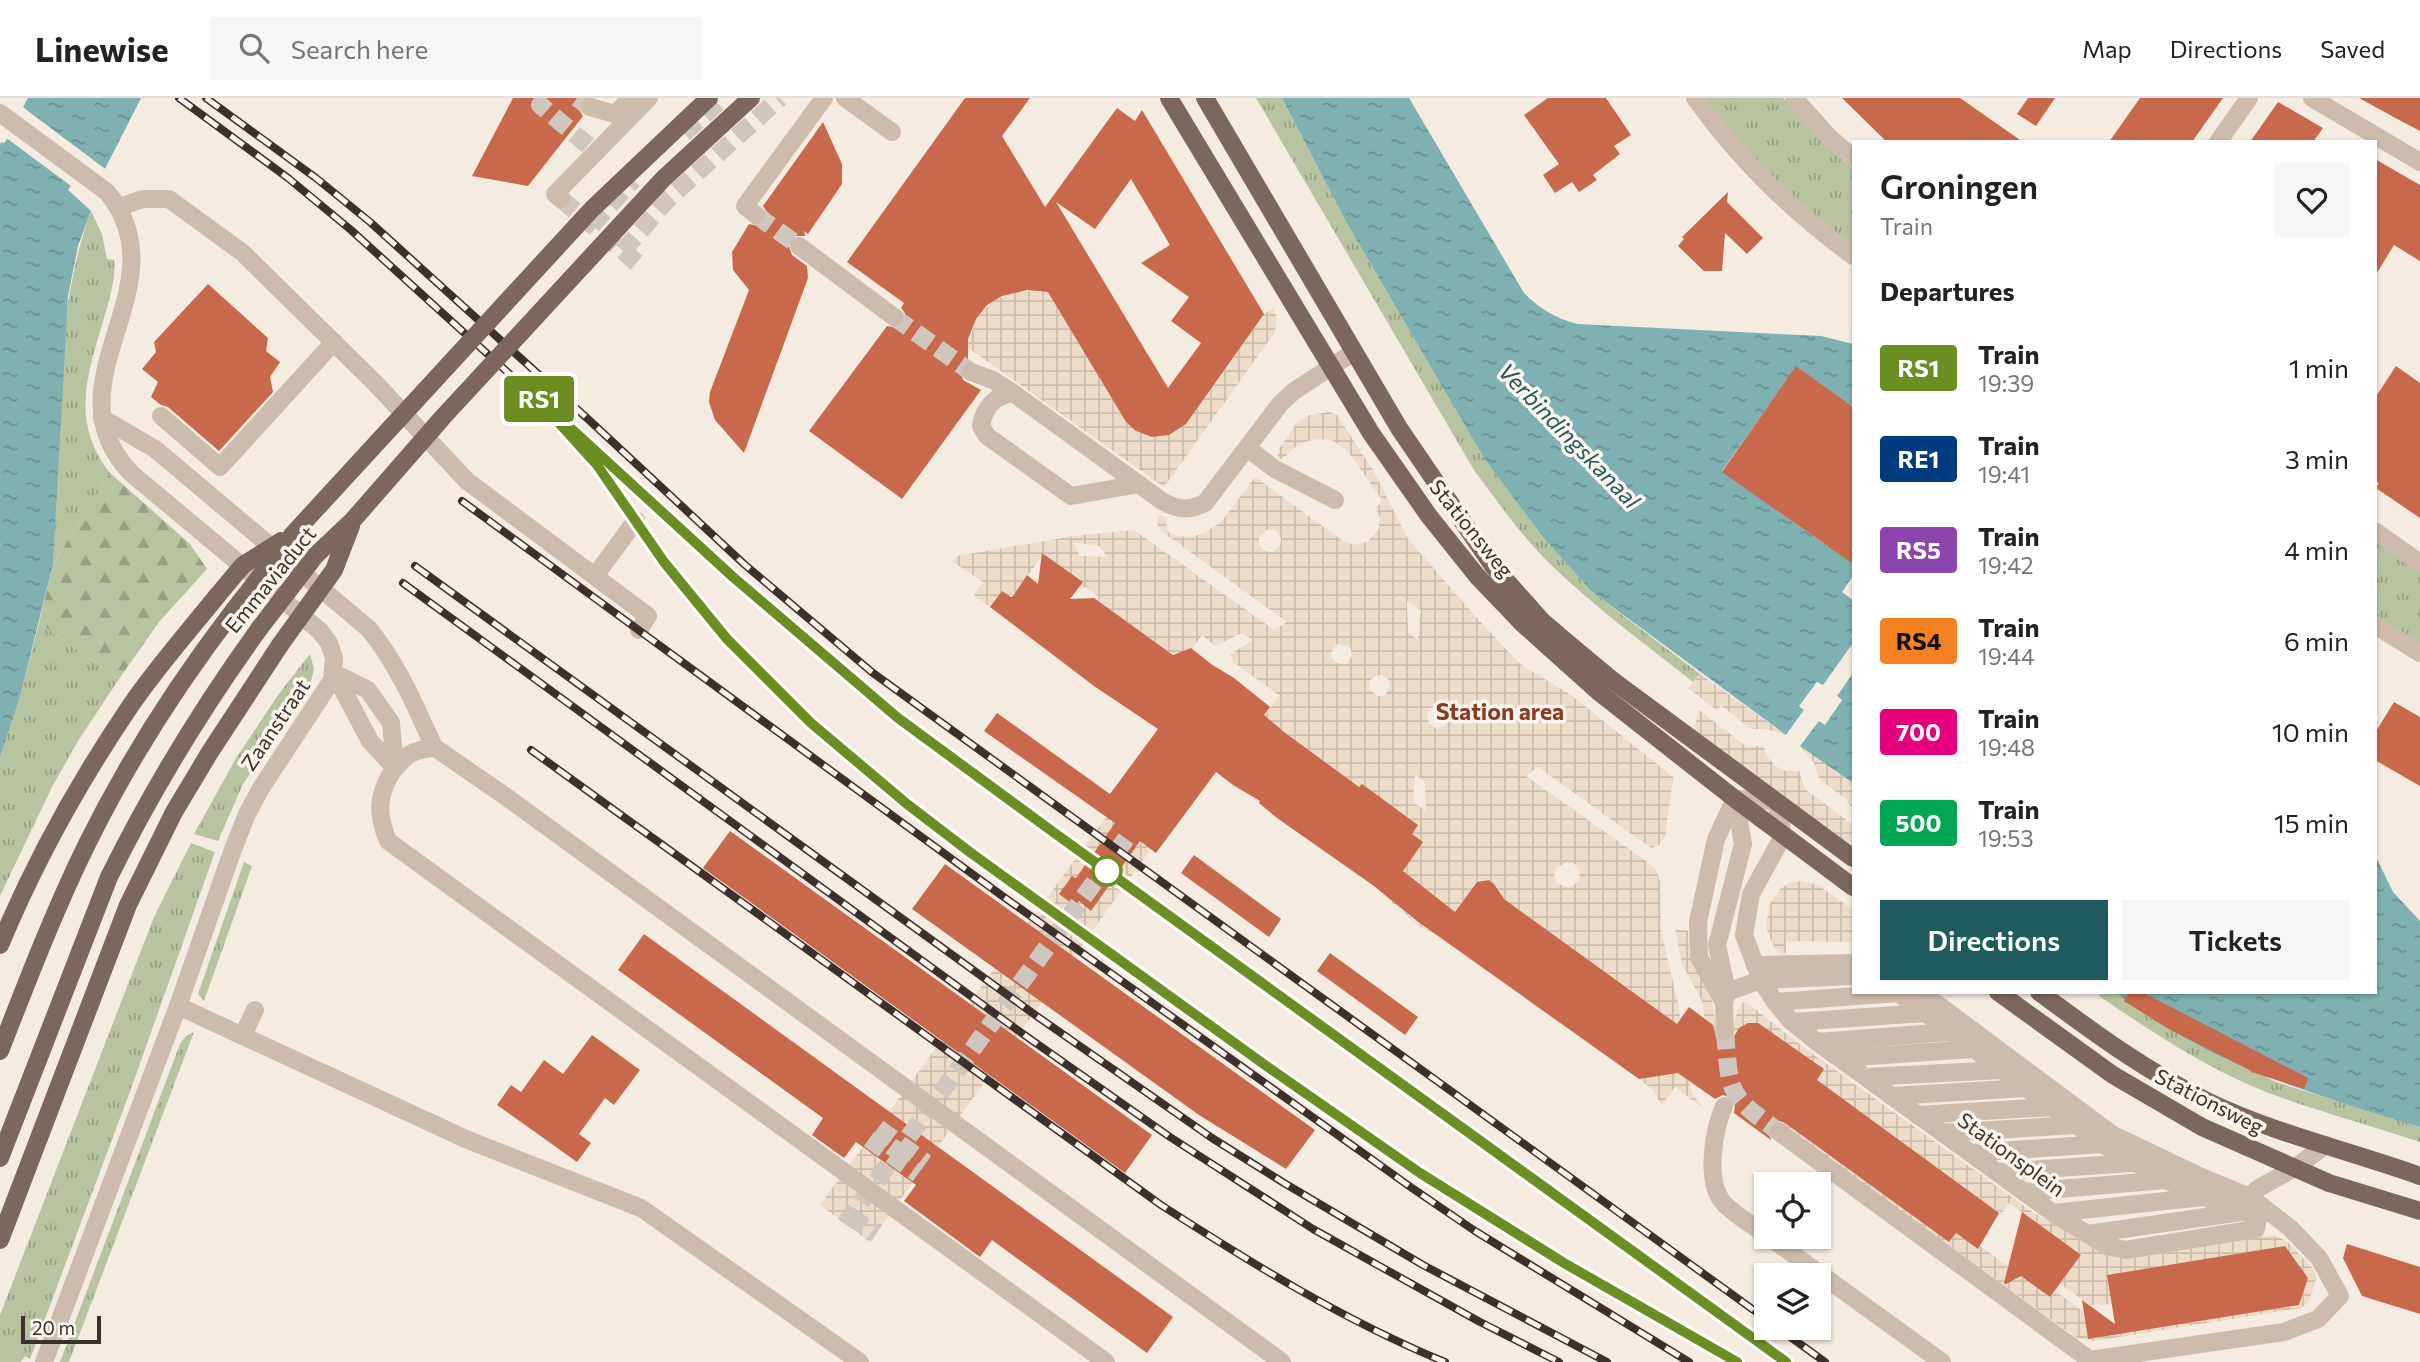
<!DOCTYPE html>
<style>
:root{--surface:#fff;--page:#f6f6f6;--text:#222;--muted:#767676;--line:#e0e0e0;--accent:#1f5a5e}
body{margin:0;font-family:Commissioner,sans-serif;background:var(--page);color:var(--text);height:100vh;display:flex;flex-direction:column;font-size:26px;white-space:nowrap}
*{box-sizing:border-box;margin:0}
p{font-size:23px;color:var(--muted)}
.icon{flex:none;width:38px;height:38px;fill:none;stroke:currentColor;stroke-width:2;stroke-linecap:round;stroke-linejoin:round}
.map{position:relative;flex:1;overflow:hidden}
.side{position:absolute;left:1852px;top:42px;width:525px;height:854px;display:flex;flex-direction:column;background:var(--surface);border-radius:0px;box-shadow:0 2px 5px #0004}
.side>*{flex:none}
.badge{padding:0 14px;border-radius:5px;font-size:24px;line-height:46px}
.tools{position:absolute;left:1754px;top:1074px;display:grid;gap:14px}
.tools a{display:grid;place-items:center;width:77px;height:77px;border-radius:0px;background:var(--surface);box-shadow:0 2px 5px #0004;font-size:35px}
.scale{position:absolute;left:21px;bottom:18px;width:80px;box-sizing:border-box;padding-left:7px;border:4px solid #3b302b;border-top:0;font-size:19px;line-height:24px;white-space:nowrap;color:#3b302b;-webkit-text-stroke:5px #fbf5ee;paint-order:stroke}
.map>.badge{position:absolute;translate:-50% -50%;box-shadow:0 0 0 4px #fff}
h2{padding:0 28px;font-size:26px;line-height:63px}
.round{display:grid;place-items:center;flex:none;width:74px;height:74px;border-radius:0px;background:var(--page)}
.overview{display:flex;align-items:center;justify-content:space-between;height:119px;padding:0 28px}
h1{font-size:33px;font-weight:600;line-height:52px}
.action{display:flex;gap:14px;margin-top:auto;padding:14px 28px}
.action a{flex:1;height:80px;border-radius:0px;background:var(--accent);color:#fff;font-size:28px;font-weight:600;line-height:80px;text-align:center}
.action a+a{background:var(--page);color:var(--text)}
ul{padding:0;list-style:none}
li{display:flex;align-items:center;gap:21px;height:91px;padding:0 28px}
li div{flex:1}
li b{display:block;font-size:26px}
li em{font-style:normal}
li .badge{min-width:77px;font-weight:700;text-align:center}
header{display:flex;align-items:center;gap:42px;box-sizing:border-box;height:98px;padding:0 35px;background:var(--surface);border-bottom:2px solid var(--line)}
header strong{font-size:33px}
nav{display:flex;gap:38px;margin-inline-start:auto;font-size:24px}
.search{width:490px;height:63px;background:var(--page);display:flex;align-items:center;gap:18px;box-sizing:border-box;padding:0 24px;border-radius:0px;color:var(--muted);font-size:26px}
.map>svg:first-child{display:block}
.grass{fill:url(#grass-tufts)}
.forest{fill:url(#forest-firs)}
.plaza{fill:url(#plaza-grid);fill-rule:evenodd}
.water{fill:url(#water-ripples)}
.pier{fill:#f4ebe1}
.building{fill:#c8694b;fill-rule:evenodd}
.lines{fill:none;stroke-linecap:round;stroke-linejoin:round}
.minor-tunnel{stroke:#cfc6bd;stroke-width:18;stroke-dasharray:18 9;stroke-linecap:butt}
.minor{stroke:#cdbbac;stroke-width:18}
.major{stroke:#7d675c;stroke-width:18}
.rail-casing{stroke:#3b302b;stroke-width:8}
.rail{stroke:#fbf5ee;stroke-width:5;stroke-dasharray:16;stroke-linecap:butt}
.major-bridge{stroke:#7d675c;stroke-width:18}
.line-casing{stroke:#fff;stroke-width:16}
.line{stroke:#6b8e23;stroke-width:10}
.stop-dot{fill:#fff;stroke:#6b8e23;stroke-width:3.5}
.labels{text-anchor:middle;stroke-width:7;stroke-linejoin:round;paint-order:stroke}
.street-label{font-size:21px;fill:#3b302b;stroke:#fbf5ee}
.water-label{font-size:23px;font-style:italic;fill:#1f5a5e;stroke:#fbf5ee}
.neighbourhood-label{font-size:23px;font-weight:bold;fill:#8c3b22;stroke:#fbf5ee}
</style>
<header>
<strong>Linewise</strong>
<div class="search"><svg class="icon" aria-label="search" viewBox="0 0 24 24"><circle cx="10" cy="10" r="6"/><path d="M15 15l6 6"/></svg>Search here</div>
<nav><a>Map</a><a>Directions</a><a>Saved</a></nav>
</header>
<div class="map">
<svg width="2420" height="1264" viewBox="0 0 2420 1264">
<defs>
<pattern id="grass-tufts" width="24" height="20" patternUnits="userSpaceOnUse" patternTransform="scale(1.75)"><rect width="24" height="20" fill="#b8c4a0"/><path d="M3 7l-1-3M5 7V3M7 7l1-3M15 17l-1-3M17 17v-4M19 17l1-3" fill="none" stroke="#97a083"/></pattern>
<pattern id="forest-firs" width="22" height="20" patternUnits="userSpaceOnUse" patternTransform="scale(1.75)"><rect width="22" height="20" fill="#b8c4a0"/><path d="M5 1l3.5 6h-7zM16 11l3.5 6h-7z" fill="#97a083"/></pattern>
<pattern id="plaza-grid" width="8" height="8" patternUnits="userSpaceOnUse" patternTransform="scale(1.75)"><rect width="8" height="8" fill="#ecdcc8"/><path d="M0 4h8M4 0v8" fill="none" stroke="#cbbdac"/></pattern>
<pattern id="water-ripples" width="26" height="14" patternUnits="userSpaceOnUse" patternTransform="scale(1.75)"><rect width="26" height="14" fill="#7fb0b2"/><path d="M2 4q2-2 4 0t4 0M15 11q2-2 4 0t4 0" fill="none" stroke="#699091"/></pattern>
</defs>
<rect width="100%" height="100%" fill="#f4ebe1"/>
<!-- grass -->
<g class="grass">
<path d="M1256 0H1282L1345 122 1485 362 1542 438 1591 493 1700 576 1693 584C1644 545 1593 508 1548 464 1520 436 1497 403 1474 372Z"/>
<path d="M1703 0H1783L1823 45 1853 71V149L1800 107 1757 66Z"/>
<path d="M91 113 102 136 107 161 114 162C116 178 111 194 107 210 90 270 67 320 110 375L53 466C60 350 51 223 91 113Z"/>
<path d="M2375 443 2420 473V549L2375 520Z"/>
<path d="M39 525 119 581 78 643 52 689 0 798V660L20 599Z"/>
<path d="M310 556 314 571 310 587 243 686 218 743 194 736 235 662 278 597Z"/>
<path d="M191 745 215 754 132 988 30 1261 25 1258 21 1264H0V1217L154 819Z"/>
<path d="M244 764 252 768 204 903 198 896Z"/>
<path d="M2101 894H2115L2134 909 2276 984 2420 1029V1044C2369 1027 2316 1013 2266 994 2206 970 2152 934 2099 898Z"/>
<path d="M194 934 69 1264H60L180 946 186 938Z"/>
</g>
<!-- forest -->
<path class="forest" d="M110 375 190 446 207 471 159 524 119 581 39 525 53 466Z"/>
<!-- plaza -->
<g class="plaza">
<path d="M1046 189 1126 324 1136 333 1149 338 1169 337 1186 326 1264 216 1274 210 1277 221 1275 234 1164 389 967 249 976 221 994 202 1018 193 1044 194Z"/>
<path d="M1329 314 1337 317 1374 374 1408 441 1477 520 1520 566 1571 597 1673 679 1665 739 1659 747 1651 750 1538 669 1526 678 1650 766 1657 773 1660 784 1661 832 1679 910 1687 979 1693 997 1703 1010 1675 989 1662 1007 1652 991 1639 981 1661 977 1666 918 1493 793 1495 787 1491 783 1482 782 1476 785 1438 837 1422 830 1383 797 1391 765 1418 727 1394 709 1360 690 1264 619 1279 597 1232 563 1233 561 1229 557 1253 542 1242 535 1215 548 1202 537 1185 561 1175 555 1172 556 1097 502 1098 498 1082 487V484L1044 456 1013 497 999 498 990 509 974 497 983 484 953 464 957 458 1074 438 1134 432 1274 532 1287 524 1161 433 1157 426 1158 419 1160 417 1165 419 1168 434 1176 438 1191 439 1206 434 1221 424 1255 379 1343 443 1355 447 1367 444 1379 431 1380 420 1376 409 1381 405V400L1347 352 1331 342 1315 341 1299 346 1282 361H1279L1278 358 1279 351 1297 325 1309 317ZM1268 431 1276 432 1281 441 1280 448 1272 454 1264 453 1259 447V439ZM1073 444 1099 448 1108 459 1080 458ZM1407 503 1421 512 1418 542 1408 534ZM1337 546 1346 547 1351 551 1352 558 1346 566 1336 565 1331 559 1332 552ZM1382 577 1388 581 1390 590 1384 598H1377L1369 591V583L1375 578ZM1441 606 1448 610 1451 621 1443 629 1436 630 1429 625 1427 618 1430 610ZM1415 676 1425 684 1426 713 1413 704ZM1567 764 1575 766 1580 774 1579 783 1569 790 1557 785 1554 778 1556 770ZM1423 789 1435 798 1416 824 1399 808Z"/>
<path d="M1700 576 1725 594 1786 637 1765 631H1751L1721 607 1717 612 1688 590Z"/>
<path d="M1699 612 1747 649 1764 648 1766 657 1775 668 1786 673H1799L1805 691 1853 727V739L1848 746 1694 632Z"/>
<path d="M1800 648 1853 685V710L1847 705 1848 702 1820 682 1814 665Z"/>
<path d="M1108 717 1153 748 870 1144 820 1107Z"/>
<path d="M1801 783 1818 787 1853 812V844L1786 843V855L1781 856 1774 850 1766 829 1769 807 1781 790 1790 785Z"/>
<path d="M1675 831 1688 833 1689 853 1713 906 1722 990 1714 992 1702 903 1682 866Z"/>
<path d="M1746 904 1802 948 2034 1115 2088 1146 2120 1160H2134L2270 1138 2279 1139 2289 1145 2315 1173 2316 1182 2309 1204 2300 1210 2094 1243 2077 1240 1765 1015 1736 975 1734 925 1737 914 1742 905ZM1817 983 2001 1116 2009 1105 2081 1157 2060 1186 2090 1207 2112 1206 2108 1177 2285 1148 2308 1180 2299 1207 2088 1241 2084 1214 2055 1193 2050 1199 2021 1178 2007 1174 2008 1168 1980 1148 1977 1150 1956 1135 1949 1144 1806 1041Z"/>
</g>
<!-- water -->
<g class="water">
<path d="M28 0H141L105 71 92 62 69 91 91 113 78 148 68 198 53 466 20 599 0 660V47L1 44 4 45 29 14 23 9Z"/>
<path d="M1282 0H1409L1524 195C1540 211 1555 220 1577 226L1821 238 1853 246V309L1796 269 1722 373 1827 448 1853 410V478L1842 494 1853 502V534L1851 538 1853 539V685L1800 648 1819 622 1825 626 1842 602 1817 584 1800 609 1804 612 1786 637 1591 493 1542 438 1485 362 1345 122Z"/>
<path d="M2375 757 2393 794 2420 823V1029C2309 995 2208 966 2115 894H2375Z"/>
</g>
<!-- pier -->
<g class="pier">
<path d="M20 7 108 73 104 74 93 67 73 91 90 107 88 110 68 92 71 88 5 39 24 15 19 11Z"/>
<path d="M1853 545V575L1837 598 1842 602 1825 627 1819 623 1800 648 1797 646 1816 620 1820 619 1824 622 1838 603 1818 589 1804 608 1807 613 1789 640 1786 637 1804 612 1799 608 1817 584 1823 587Z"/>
</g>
<!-- building -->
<g class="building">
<path d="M513 0H583L579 7V12L583 18 528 88 472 78Z"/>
<path d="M965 0H1030L1002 38 1045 109 1117 10 1135 23 1142 12 1264 216 1186 326 1169 337 1152 339 1136 333 1126 324 1048 194 1027 192 1002 198 987 207 976 221 968 241V263L960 271 963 282 981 292 902 401 809 333 887 228 898 230 903 225 905 215 901 210 904 205 847 164ZM1131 81 1170 147 1141 165 1189 199 1171 223 1201 245 1168 290 1056 104 1095 131Z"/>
<path d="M1548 0H1606L1631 37 1614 48 1620 56 1593 77 1597 82 1579 94 1572 84 1555 95 1543 77 1559 66 1524 17Z"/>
<path d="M1842 0H1960L2023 44H1887Z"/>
<path d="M2028 0H2055L2036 28 2017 16Z"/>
<path d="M2140 0H2223L2192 44H2109Z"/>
<path d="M2359 0H2420V33L2401 23Z"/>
<path d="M2278 4 2323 30 2313 44H2250Z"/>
<path d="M823 24 842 66V86L808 136 804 133 805 138H794L788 146 792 157 807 168 808 180 744 355 715 322 709 304 710 294 749 192 733 172 732 154 749 126 759 128 765 124 767 114 763 108Z"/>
<path d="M2375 61 2420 87V163L2394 147 2375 178Z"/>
<path d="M1728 94 1727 104 1763 140 1747 156 1725 135 1722 173H1704L1678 148 1684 141 1682 139Z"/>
<path d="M208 186 268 240 266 253 280 264 270 279 273 294 219 353 168 309 161 307 151 299 158 284 142 271 156 254 154 244Z"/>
<path d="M1796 268 1853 309V466L1722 374Z"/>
<path d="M2396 268 2420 285V420L2376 390 2379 385 2375 383V300Z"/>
<path d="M1042 455 1083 484 1070 501 1094 500 1173 557 1191 550 1211 566 1234 580 1270 609 1264 617 1284 634 1359 689 1362 686 1418 727 1412 736 1423 744 1403 773 1455 814 1477 784 1489 782 1494 786 1504 801 1677 926 1689 909 1713 927 1716 940 1725 944 1732 942 1739 930 1748 925H1758L1824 971 1817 982 1999 1115 1978 1151 1956 1135 1949 1144 1785 1025 1780 1023 1770 1027 1768 1033 1771 1042 1734 1015 1735 1007 1732 1000 1723 997 1715 1001 1678 975 1639 981 1417 823 1374 788 1277 720 1259 705 1260 703 1233 687 1216 674 1156 755 1140 743 1091 813 1079 803 1075 808 1059 796 1072 778 1076 780 1115 725 984 633 997 615 1110 696 1158 631 1094 588 990 509 1002 493 1011 499 1013 498 1027 477 1038 486Z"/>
<path d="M2394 604 2420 619V688L2375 662V635Z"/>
<path d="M730 733 1152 1037 1125 1075 703 770Z"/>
<path d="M1194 757 1281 821 1269 839 1181 775Z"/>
<path d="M945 766 1315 1032 1286 1071 1199 1017 912 811Z"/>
<path d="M644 836 1173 1219 1147 1255 992 1142 980 1159 904 1103 916 1087 856 1044 844 1060 812 1037 823 1020 618 872Z"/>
<path d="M1330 855 1418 919 1405 937 1317 873Z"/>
<path d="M2129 894H2142L2308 980 2304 991 2255 975 2167 930 2124 903Z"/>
<path d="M592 937 640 972 614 1007 605 1000 579 1036 591 1045 577 1064 497 1007 511 987 521 994 544 962 563 976Z"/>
<path d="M2022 1114 2081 1157 2050 1199 2021 1178 2006 1186 2004 1185Z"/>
<path d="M2347 1146 2420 1169V1216L2362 1198 2343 1160Z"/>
<path d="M2285 1148 2308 1180 2299 1207 2088 1241 2082 1202 2115 1226 2107 1177Z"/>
</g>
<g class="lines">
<!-- minor-tunnel -->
<g class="minor-tunnel">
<path d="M546 0 540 7 596 54"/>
<path d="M577 0 590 9"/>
<path d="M684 35 723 0"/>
<path d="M561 101 643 170"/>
<path d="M756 117 799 148"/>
<path d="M592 127 633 82"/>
<path d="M623 153 669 100 780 0"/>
<path d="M894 219 971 274"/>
<path d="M1725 933C1730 997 1727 996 1779 1034"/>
<path d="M878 1030 926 1065"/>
<path d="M869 1041 918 1076"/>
<path d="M850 1118 876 1136"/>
<path d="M845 1126 1131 734"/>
</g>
<!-- minor -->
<g class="minor">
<path d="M845 0 892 34"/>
<path d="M1695 0C1740 63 1791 112 1853 158"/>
<path d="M1794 0 1829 39 1853 60"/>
<path d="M2312 0 2420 64"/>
<path d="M590 9 615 16 631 0"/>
<path d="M0 15 107 94C185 189 43 285 132 376L320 533 329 545 334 560 332 582 261 690 247 716 232 754 178 908 44 1264"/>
<path d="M2218 44 2249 0"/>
<path d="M561 101 555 96 649 0"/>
<path d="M119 109 143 101H169L243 155 376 286 467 383 648 518 639 532"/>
<path d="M756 117 745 108 824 0"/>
<path d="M799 148 894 219"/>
<path d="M971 274 993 282 1013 295"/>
<path d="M161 318 220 369 334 244"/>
<path d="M102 320 155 351 369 531C398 567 415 607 434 649"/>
<path d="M1247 350 1275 371 1335 402"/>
<path d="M1139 386 1071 398 987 338 981 328C984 310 995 297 1013 295L1162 403C1178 412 1188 413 1205 405L1280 306 1294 293 1354 254"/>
<path d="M2375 433 2420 465"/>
<path d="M595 478 636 422"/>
<path d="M2375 527 2420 555"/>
<path d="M334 575 368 592 391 625 395 670"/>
<path d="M334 575 370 643 395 670"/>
<path d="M1735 701 1776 703 1783 738 1751 796 1744 837 1761 882 1775 904 1791 923 1817 944 2053 1115 2107 1148 2126 1152 2256 1131 2258 1121 2245 1113 2203 1099 2166 1082 2102 1046 1897 894"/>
<path d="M1755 867 1853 865"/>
<path d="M1727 894 1717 847 1743 746 1735 701"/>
<path d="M1775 904 1899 895"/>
<path d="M1724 905 1699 859 1698 824 1716 741 1735 701"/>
<path d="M178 908 468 1042 641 1110 860 1264"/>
<path d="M1793 924 1925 915"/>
<path d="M1725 933 1724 905 1727 894 1761 882 1853 878"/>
<path d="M243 937 255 912"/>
<path d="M1817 944 1949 934"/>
<path d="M1840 960 1974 951"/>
<path d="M1866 979 2001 972"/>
<path d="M1891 998 2026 990"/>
<path d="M1724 1008C1714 1031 1705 1081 1722 1103 1731 1115 1754 1128 1766 1137"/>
<path d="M1917 1017 2052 1009"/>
<path d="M1779 1034 2090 1262 2284 1234 2318 1221 2340 1198 2319 1160 2290 1130 2250 1099 2197 1077 2113 1037 1921 894"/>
<path d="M1942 1035 2076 1027"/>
<path d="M1970 1055 2102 1046"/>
<path d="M1997 1074 2132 1065"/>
<path d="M2024 1094 2166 1082"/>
<path d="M2247 1108 2257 1091 2293 1071 2326 1047"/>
<path d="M2053 1115 2203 1099"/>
<path d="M2088 1136 2241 1114"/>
<path d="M1769 1139 1942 1264"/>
<path d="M1106 1264 388 743C377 717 377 698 392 674 397 668 405 658 412 655 418 652 427 651 434 649L505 698 1282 1264"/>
</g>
<!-- major -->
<g class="major">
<path d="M1169 0 1371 335 1429 418 1477 478 1523 526 1600 595 1735 701 1853 789"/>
<path d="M1205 0 1399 330 1493 468 1542 523 1569 546 1612 582 1853 760"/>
<path d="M0 847C35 763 80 682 131 607 157 569 188 534 217 498"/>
<path d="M1998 894 2113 977 2202 1029 2329 1085 2420 1113"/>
<path d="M2039 894C2093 934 2147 974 2209 1004 2276 1036 2350 1053 2420 1078"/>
<path d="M0 953C27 884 54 813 87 746 128 663 178 585 234 512"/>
<path d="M0 1060 109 779C152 692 202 610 259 531"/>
<path d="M0 1142 128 807 174 714 210 654 280 547"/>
</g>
<!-- rail casing -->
<g class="rail-casing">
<g id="rail">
<path d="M179 0 288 80 351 132 733 479 898 620 1068 745 1786 1264"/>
<path d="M206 0 316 80 370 124 589 322 744 466 873 575 1766 1221"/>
<path d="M589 358C618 391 639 431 666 467 699 510 735 550 773 589 872 689 991 769 1104 851 1208 926 1312 1003 1419 1074 1522 1143 1630 1202 1737 1264"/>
<path d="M462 403 1001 797 1412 1090 1475 1133 1689 1264"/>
<path d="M415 468 1038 919 1212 1040 1284 1085 1423 1167 1607 1264"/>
<path d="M403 485 1023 936 1170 1039 1313 1131 1480 1224 1559 1264"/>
<path d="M531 652 1161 1107C1251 1165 1345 1223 1445 1264"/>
<path d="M1778 1230 1825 1264"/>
</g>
</g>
<!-- rail -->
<use href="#rail" class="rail"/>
<!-- major-bridge -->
<g class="major-bridge">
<path d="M217 498 243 467 281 443"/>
<path d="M234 512 293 436 592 111 709 0"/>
<path d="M259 531 315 458 353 422 443 319 663 81 751 0"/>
<path d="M280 547 334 472 351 428"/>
</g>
</g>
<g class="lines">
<!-- line casing -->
<g class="line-casing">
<path id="line" d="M1737 1264 1564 1165 1420 1075 1265 967 971 755 907 706 811 625 727 541 664 464 597 367 529 292 733 479 898 620 1049 731 1786 1264"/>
</g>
<!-- line -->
<use href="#line" class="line"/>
</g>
<!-- markers -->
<circle class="stop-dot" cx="1107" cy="773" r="14"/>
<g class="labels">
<!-- street labels -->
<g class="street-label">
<text transform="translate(1471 431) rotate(51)" y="7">Stationsweg</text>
<text transform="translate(271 482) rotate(-51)" y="7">Emmaviaduct</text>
<text transform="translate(276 627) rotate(-56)" y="7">Zaanstraat</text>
<text transform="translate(2209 1004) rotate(27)" y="7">Stationsweg</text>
<text transform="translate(2011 1057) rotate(36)" y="7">Stationsplein</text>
</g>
<!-- water labels -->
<g class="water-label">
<text transform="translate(1569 338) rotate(46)" y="8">Verbindingskanaal</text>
</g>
<!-- neighbourhood labels -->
<g class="neighbourhood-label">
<text x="1500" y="622">Station area</text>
</g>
</g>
</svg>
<div class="tools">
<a><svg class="icon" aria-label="locate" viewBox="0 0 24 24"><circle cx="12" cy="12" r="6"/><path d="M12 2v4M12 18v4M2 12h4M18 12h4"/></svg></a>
<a><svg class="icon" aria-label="layers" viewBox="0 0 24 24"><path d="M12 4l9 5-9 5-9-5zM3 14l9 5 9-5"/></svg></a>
</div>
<div class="scale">20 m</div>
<b class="badge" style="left:539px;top:301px;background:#6b8e23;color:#fff">RS1</b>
<section class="side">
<div class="overview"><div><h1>Groningen</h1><p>Train</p></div><a class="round"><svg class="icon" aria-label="heart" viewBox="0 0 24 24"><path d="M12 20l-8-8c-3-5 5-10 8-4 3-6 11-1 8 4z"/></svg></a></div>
<h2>Departures</h2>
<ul>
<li><span class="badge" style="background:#6b8e23;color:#fff">RS1</span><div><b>Train</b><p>19:39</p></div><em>1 min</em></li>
<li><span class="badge" style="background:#003b80;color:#fff">RE1</span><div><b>Train</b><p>19:41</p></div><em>3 min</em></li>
<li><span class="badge" style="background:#8e44ad;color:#fff">RS5</span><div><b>Train</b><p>19:42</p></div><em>4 min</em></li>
<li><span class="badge" style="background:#f58220;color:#111">RS4</span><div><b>Train</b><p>19:44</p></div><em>6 min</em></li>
<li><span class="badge" style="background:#e6007e;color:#fff">700</span><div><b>Train</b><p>19:48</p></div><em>10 min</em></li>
<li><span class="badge" style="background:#00a651;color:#fff">500</span><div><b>Train</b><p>19:53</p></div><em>15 min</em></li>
</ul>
<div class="action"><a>Directions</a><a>Tickets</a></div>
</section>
</div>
